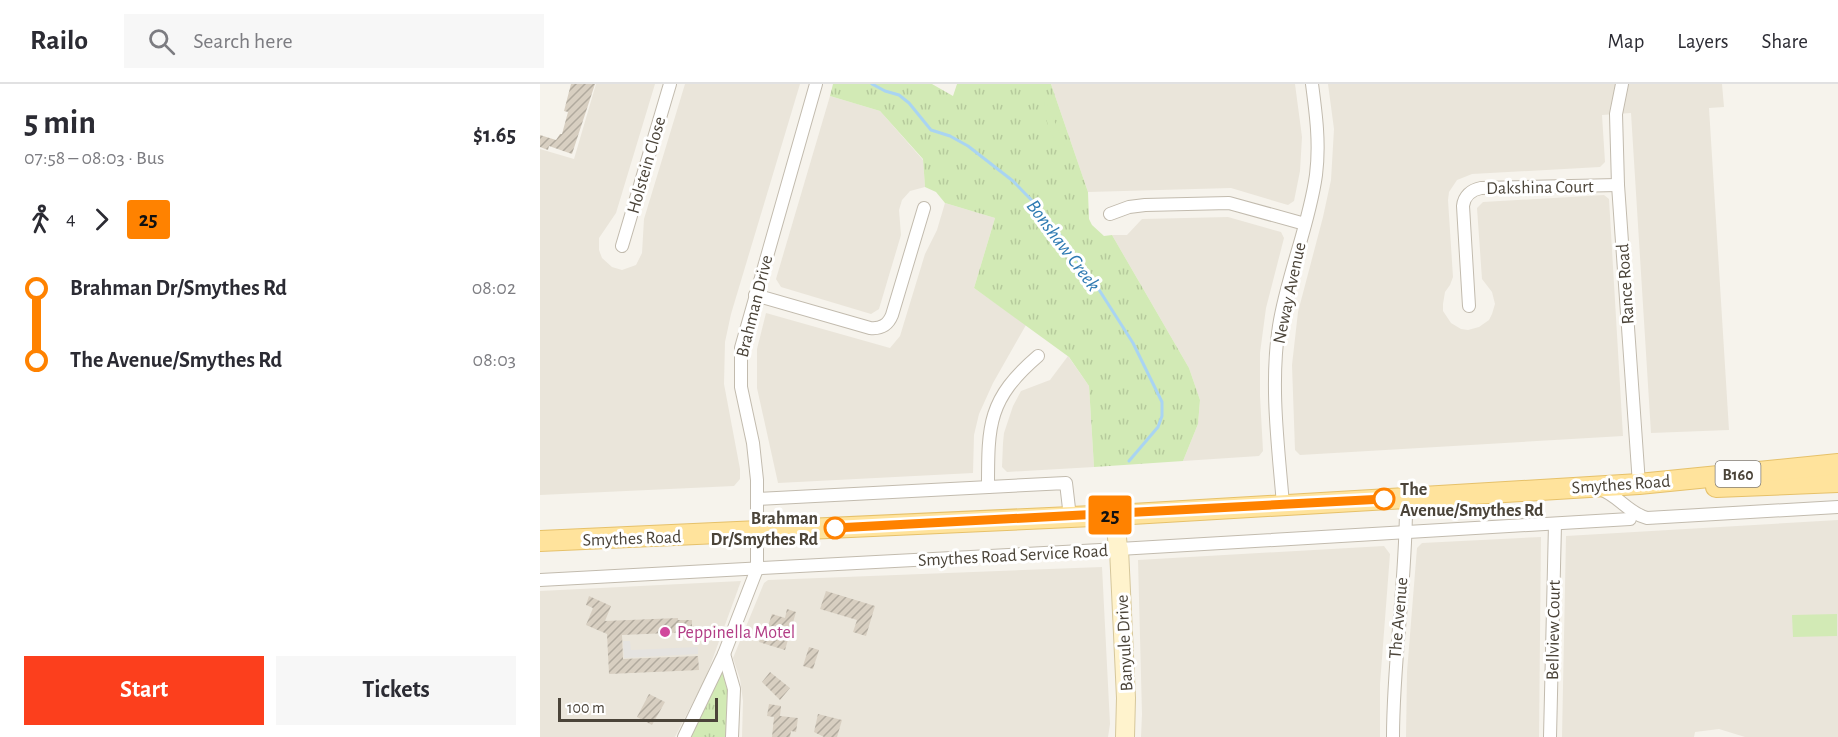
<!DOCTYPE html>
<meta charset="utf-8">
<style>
:root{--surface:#fff;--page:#f7f7f7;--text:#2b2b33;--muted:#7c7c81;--line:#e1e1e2;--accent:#fc3f1d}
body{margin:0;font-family:"Alegreya Sans",sans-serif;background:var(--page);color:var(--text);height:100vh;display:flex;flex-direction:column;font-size:22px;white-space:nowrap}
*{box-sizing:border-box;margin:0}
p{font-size:20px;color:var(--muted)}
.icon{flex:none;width:33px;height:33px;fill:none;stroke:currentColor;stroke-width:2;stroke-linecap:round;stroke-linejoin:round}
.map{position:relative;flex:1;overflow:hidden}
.panel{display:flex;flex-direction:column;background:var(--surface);width:540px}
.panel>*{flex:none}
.badge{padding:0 12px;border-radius:4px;font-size:21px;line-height:39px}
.scale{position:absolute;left:18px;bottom:15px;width:160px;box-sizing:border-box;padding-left:6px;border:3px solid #4b4439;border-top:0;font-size:16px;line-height:21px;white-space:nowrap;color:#4b4439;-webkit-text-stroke:4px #fff;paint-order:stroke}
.map>.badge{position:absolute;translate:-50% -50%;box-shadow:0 0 0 3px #fff}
.legs{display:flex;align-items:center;gap:9px;height:66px;padding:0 24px;font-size:20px}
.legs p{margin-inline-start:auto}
.headline{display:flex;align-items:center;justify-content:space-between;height:102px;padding:0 24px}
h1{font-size:33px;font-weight:600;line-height:45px}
.button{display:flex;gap:12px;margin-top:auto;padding:12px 24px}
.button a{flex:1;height:69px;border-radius:0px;background:var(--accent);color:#fff;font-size:24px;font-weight:600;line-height:69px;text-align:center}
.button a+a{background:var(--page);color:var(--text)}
ul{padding:0 24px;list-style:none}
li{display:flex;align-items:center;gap:21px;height:72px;font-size:22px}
li i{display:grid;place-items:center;width:9px;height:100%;margin:0 8px;background:currentColor}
li i::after{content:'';width:15px;height:15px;margin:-8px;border:4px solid;border-radius:50%;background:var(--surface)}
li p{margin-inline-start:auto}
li:first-child i{background:linear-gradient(#0000 50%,currentColor 0)}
li:last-child i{background:linear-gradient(currentColor 50%,#0000 0)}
header{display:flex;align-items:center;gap:36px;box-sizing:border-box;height:84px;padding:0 30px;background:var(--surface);border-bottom:2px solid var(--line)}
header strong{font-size:28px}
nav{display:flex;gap:33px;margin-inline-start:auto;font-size:21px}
.search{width:420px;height:54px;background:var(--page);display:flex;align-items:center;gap:15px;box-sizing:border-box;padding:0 21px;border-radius:0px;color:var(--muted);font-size:22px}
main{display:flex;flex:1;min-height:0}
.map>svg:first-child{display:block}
.residential{fill:#eae5da}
.park{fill:url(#park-tufts)}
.garden{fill:#d2eab5}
.parking{fill:#e5e3e0}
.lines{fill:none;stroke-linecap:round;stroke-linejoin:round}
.stream{stroke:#a9d4f2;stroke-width:3}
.building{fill:url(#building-hatch)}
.street-casing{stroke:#c2bbae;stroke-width:14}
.secondary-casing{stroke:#d6c79b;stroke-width:20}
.primary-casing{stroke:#e6c16a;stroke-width:22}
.street{stroke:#fff;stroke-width:12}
.secondary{stroke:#fff3cd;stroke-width:18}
.primary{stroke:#ffe39c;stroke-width:20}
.line-1-casing{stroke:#fff;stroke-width:14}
.line-1{stroke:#ff8200;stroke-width:9}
.stop-1-dot{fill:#fff;stroke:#ff8200;stroke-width:3}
.hotel-dot{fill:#d1479c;stroke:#fff;stroke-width:2}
.labels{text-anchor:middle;stroke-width:6;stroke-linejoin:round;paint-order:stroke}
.shield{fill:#fff;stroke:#817c74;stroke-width:1.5}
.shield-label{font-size:16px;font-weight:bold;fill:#4b4439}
.street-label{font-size:18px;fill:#4b4439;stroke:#fff}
.stop-label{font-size:18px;font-weight:bold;fill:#4b4439;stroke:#fff;text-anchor:start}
.hotel-label{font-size:18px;fill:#b23c85;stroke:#fff;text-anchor:start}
.water-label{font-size:20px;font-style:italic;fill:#2e7ab2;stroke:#fff}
</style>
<header>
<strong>Railo</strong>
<div class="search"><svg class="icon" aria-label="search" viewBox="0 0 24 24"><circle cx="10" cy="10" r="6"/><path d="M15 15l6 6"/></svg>Search here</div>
<nav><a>Map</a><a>Layers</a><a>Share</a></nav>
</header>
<main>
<section class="panel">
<div class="headline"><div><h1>5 min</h1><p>07:58 – 08:03 · Bus</p></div><b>$1.65</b></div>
<div class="legs"><svg class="icon" aria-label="walk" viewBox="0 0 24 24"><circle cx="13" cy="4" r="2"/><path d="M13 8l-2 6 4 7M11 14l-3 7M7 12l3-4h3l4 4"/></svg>4<svg class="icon" aria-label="forward" viewBox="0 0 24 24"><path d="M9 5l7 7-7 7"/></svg><b class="badge" style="background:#ff8200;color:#111">25</b></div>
<ul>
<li><i style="color:#ff8200"></i><b>Brahman Dr/Smythes Rd</b><p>08:02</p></li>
<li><i style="color:#ff8200"></i><b>The Avenue/Smythes Rd</b><p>08:03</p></li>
</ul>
<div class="button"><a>Start</a><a>Tickets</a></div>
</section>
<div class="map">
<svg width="1298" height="653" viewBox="0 0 1298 653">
<defs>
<pattern id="park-tufts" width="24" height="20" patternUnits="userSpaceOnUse" patternTransform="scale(1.5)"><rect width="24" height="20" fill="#d2eab5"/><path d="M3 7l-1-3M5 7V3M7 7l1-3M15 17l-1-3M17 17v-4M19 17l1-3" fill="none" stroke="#b6ca9c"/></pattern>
<pattern id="building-hatch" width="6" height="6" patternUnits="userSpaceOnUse" patternTransform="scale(1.5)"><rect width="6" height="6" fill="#d8cfc1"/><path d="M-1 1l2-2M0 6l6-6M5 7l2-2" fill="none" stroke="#b1aa9e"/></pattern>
</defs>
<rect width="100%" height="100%" fill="#f6f3ec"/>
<!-- residential -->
<g class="residential">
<path d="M56 0H115L76 129 59 154V166L62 174 72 183 82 186 96 181 102 169 104 135 145 0H260L191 230 185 258 184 300 200 385V395L194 402 0 411V65L34 75Z"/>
<path d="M511 0H755L762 53 760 87 754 117 748 121 691 104 548 108Z"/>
<path d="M788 0H1182L1184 23 1169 24 1189 346 1111 349 1091 29 1062 31 1065 78 1060 83 932 90 917 96 909 108 908 116 913 193 910 201 905 208 903 220V227L911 239 921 245 928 246 939 243 949 236 952 230 955 220 952 208 942 195 937 124 943 118 1064 111 1069 115 1083 352 760 371 755 366 752 281 758 228 783 133 791 96 794 45Z"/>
<path d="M290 12 340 27 383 76 385 103 370 107 362 116 359 126 361 151 339 225 331 230 241 203 236 195Z"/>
<path d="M405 119 455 134 434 204 486 241 453 299 439 330 434 351 433 389 238 399 217 304V265L226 229 350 264 360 252 385 170 397 146Z"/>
<path d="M688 133 741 148 744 154 726 224 720 269V312L723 367 719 372 643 377 658 340 660 316 649 284 572 151H587L602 135Z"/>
<path d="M528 272 549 302 554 383 467 388 462 383 463 359 464 349 473 322 481 307 510 296Z"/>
<path d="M1298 436V653H1205L1179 645 1155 648 1154 653H1022L1026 452Z"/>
<path d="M1001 453 999 653H866L867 588 877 464 882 459Z"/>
<path d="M844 462 850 470 840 600V653H601L602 630 598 476Z"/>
<path d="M562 483 570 640 568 653H202L203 617 200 595 193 574 224 499 228 496Z"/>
<path d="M201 497 166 593 135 653H0V507Z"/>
</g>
<!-- park -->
<g class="park">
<path d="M293 0H392L413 12 417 0H511L548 108 549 135 552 141 564 152 572 151 649 284 660 316 658 340 643 377 554 383 549 302 529 273 434 204 455 134 405 119 396 108 385 103 383 75 340 27 290 12Z"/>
<path d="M182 585 189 597 188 653H149Z"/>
</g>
<!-- garden -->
<g class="garden">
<path d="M505 15 525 62 521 65C509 49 504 35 505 15Z"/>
<path d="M1297 530V552L1253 553 1252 531Z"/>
</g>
<!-- parking -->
<path class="parking" d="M83 557H90L91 566 158 563V570L84 574Z"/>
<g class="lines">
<!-- stream -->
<path class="stream" d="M332 0 345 7 359 11 369 19 391 46 410 52 428 62 473 97 503 128 556 201 593 259 622 318V332L618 343 589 377"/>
</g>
<!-- building -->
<g class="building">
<path d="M31 0H55L32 70 9 62 8 66 0 63V51L16 56 20 50H22L28 28 24 27Z"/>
<path d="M286 507 335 522 326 552 313 548 317 536 280 525Z"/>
<path d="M49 512 71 522 65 537 138 534V536H152V548L82 551 83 575 158 572 159 586 69 590 67 550 46 541 53 524 46 521Z"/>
<path d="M247 525 256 528 245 566 219 558 222 550 225 551 232 530 245 534Z"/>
<path d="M269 563 279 566 273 585 263 582Z"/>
<path d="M230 588 250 604 240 616 222 598Z"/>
<path d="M109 610 125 618 112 641 97 633Z"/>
<path d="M229 620 241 622 240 632 258 634 256 648 251 647 250 653H232L234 633 227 632Z"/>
<path d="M278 630 302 636 297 653H284L274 648Z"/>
</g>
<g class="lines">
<!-- street casing -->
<g class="street-casing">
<g id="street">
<path d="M1082 0 1076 30 1078 101 1099 400"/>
<path d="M570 130 589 123 605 121 689 119 765 140"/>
<path d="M82 162 130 0"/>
<path d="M215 211 330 244C341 245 348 241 352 231L384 124"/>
<path d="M929 222 923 122C924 112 931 106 941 104L1078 101"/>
<path d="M448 403C448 340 448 315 498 272"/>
<path d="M1060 405C1078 411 1088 429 1107 434L1298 423"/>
<path d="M218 415 526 399 530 433"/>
<path d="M743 420C738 361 730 300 739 242 747 191 769 142 776 91 780 60 776 30 772 0"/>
<path d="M0 496 579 465 1090 435"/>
<path d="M184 570 194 605 192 653"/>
<path d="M144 653 184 570 217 485V396L213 359 201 303V264L276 0"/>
<path d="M853 653C853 573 867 494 866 414"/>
<path d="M1010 653 1015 440"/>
</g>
</g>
<!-- secondary casing -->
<g class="secondary-casing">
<g id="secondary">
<path d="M575 431 578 465"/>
<path d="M579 465 586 614 585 653"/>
</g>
</g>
<!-- primary casing -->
<g class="primary-casing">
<g id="primary">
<path d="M1176 403 1298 398"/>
<path d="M0 457 575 431 866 414 1099 400 1298 380"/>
</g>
</g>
<!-- street -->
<use href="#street" class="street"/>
<!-- secondary -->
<use href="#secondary" class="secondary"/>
<!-- primary -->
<use href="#primary" class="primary"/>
</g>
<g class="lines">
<!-- line-1 casing -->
<g class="line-1-casing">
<path id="line-1" d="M295 444 844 415"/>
</g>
<!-- line-1 -->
<use href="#line-1" class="line-1"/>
</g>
<!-- markers -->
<g class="stop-1-dot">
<circle cx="844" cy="415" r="10"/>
<circle cx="295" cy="444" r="10"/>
</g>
<circle class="hotel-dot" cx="125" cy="548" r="6"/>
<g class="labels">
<!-- shield labels -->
<rect class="shield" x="1175.5" y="377" width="45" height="26" rx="4.5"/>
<g class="shield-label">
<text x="1198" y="396">B160</text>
</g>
<!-- street labels -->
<g class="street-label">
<text transform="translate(106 81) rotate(-74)" y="6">Holstein Close</text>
<text transform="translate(1000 103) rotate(-1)" y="6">Dakshina Court</text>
<text transform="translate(1085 200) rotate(-94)" y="6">Rance Road</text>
<text transform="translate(749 209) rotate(-78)" y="6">Neway Avenue</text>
<text transform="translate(214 222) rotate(-76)" y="6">Brahman Drive</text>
<text transform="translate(1081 400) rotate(-4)" y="6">Smythes Road</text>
<text transform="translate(92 454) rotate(-2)" y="6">Smythes Road</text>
<text transform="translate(473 471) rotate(-3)" y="6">Smythes Road Service Road</text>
<text transform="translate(858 534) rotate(-85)" y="6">The Avenue</text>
<text transform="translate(1013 546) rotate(-89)" y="6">Bellview Court</text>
<text transform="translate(584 559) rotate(-93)" y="6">Banyule Drive</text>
</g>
<!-- stop labels -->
<g class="stop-label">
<text x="860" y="411">The<tspan x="860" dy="21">Avenue/Smythes Rd</tspan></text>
<text x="278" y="440" text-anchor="end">Brahman<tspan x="278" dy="21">Dr/Smythes Rd</tspan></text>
</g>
<!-- hotel labels -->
<g class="hotel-label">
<text x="137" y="554">Peppinella Motel</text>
</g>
<!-- water labels -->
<g class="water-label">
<text transform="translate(524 161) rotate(53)" y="7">Bonshaw Creek</text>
</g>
</g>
</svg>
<div class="scale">100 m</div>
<b class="badge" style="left:570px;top:431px;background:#ff8200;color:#111">25</b>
</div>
</main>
